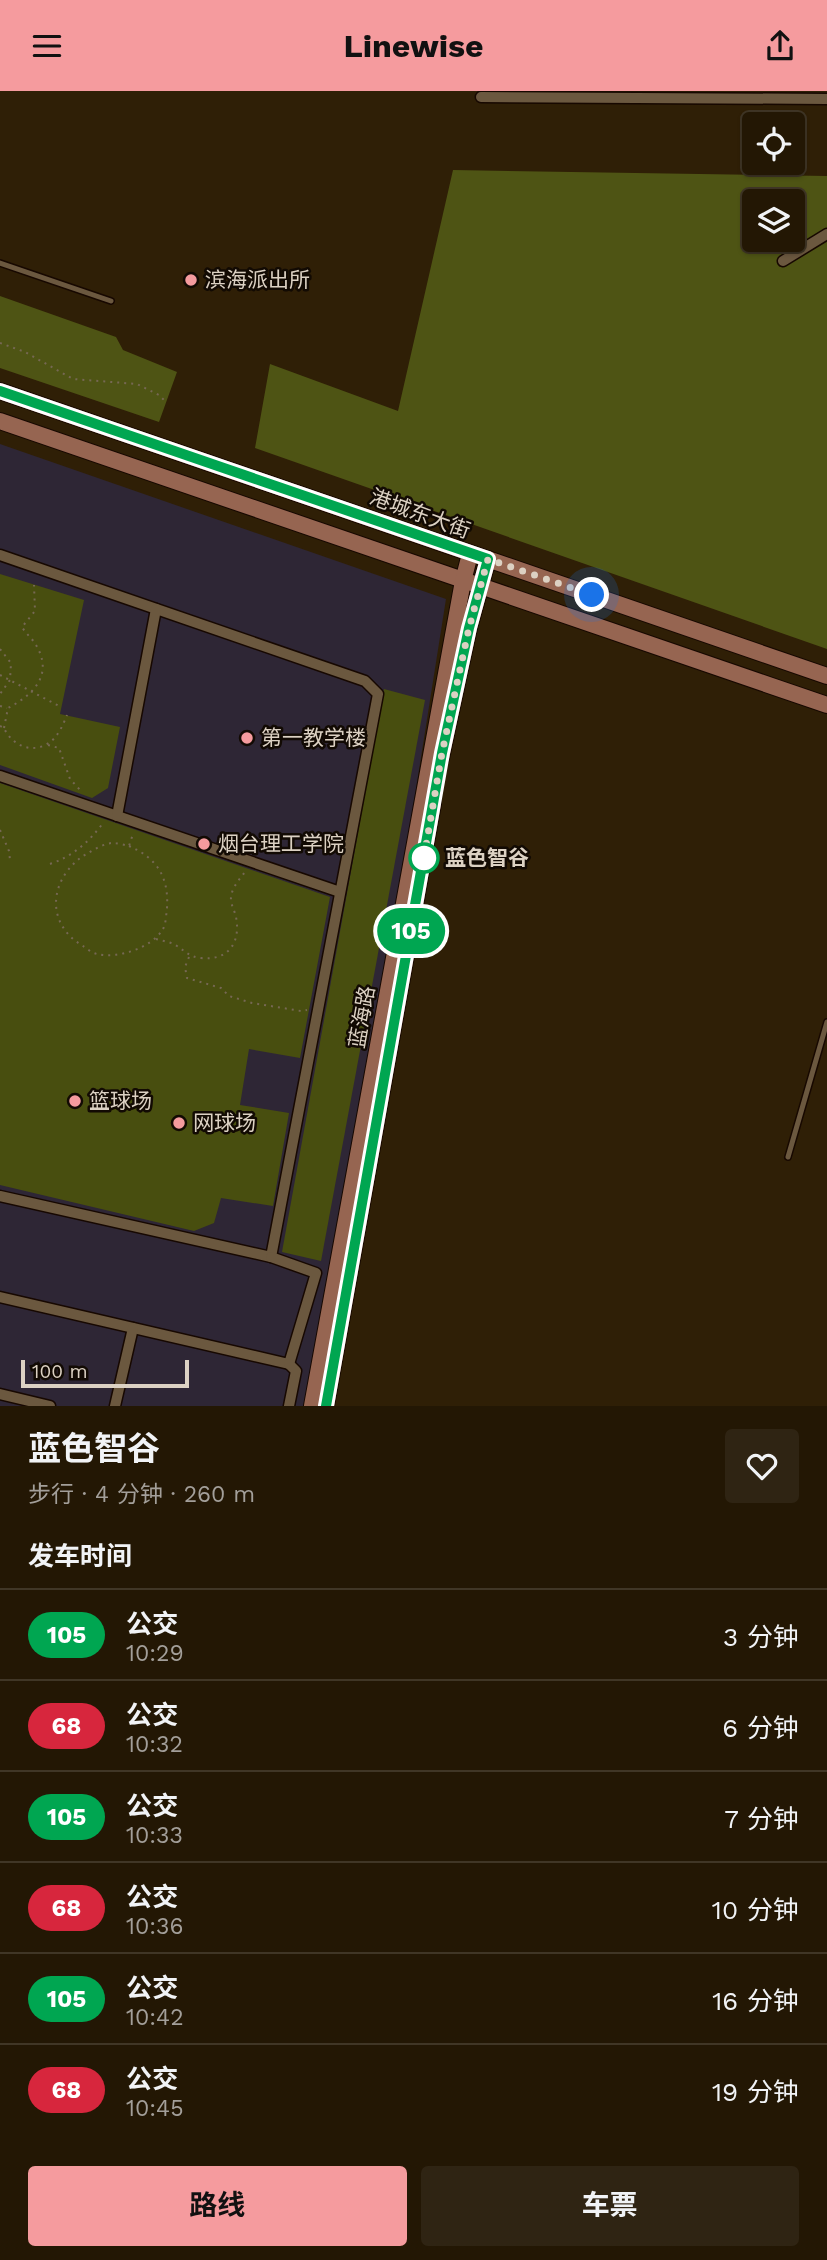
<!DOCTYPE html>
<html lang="zh">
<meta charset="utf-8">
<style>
:root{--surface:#231704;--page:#2f2413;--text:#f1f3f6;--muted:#a39f9a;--line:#403626;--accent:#f59b9e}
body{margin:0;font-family:"Work Sans","Noto Sans SC",sans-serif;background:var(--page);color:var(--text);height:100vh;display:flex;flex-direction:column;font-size:26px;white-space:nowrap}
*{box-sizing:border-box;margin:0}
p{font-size:23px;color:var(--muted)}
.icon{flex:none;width:38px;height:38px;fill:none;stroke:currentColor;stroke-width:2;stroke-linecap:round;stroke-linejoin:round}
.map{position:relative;height:1315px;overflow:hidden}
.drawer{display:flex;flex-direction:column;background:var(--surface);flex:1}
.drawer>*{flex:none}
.badge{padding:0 14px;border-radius:23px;font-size:24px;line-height:46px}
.tools{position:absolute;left:742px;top:21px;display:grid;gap:14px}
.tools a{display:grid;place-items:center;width:63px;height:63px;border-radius:7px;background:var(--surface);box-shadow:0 2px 5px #0004,0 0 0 2px var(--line);font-size:35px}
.scale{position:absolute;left:21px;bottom:18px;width:168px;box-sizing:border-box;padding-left:7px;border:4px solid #dcd1c3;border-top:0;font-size:19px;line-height:24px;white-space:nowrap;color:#dcd1c3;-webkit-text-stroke:5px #120a03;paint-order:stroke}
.you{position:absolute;width:35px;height:35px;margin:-18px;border:5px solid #fff;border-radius:50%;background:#1a73e8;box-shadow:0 0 0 10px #1a73e833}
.map>.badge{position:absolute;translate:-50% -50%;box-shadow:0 0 0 4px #fff}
h2{padding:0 28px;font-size:26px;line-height:63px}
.round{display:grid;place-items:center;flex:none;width:74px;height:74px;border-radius:7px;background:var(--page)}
.summary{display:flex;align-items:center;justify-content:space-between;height:119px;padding:0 28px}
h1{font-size:33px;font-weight:700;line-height:52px}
.primary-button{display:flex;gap:14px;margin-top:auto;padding:14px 28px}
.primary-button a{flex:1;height:80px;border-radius:7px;background:var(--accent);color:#111;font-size:28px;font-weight:700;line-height:80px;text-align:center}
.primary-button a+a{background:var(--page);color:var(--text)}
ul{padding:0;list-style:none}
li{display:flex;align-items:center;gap:21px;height:91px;padding:0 28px;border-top:2px solid var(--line)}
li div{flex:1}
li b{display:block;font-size:26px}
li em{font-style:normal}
li .badge{min-width:77px;font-weight:700;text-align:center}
header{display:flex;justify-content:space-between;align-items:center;height:91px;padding:0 28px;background:var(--accent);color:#111;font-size:32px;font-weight:700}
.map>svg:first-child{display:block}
.education{fill:#2e2635}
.green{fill:#484e0f}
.forest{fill:#4e5414;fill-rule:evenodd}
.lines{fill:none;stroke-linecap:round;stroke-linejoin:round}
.lane-casing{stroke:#170800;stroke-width:8}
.street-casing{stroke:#170800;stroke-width:13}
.secondary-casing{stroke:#170800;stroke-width:18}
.path{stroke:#766853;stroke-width:2;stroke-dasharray:2 5;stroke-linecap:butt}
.lane{stroke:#6b583f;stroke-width:5}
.street{stroke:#6b583f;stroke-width:10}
.secondary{stroke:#966551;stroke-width:16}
.line-casing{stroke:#fff;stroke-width:16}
.line{stroke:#00a651;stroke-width:10}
.walk{stroke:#dcd1c3;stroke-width:7;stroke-dasharray:0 12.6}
.poi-dot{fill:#f59b9e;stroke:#120a03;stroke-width:2.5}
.stop-dot{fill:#fff;stroke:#00a651;stroke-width:3.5}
.labels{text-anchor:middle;stroke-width:5;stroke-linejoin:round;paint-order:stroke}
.poi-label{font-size:21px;fill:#dcd1c3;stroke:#120a03;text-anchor:start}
.street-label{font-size:21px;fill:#dcd1c3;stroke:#120a03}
.stop-label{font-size:21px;font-weight:bold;fill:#dcd1c3;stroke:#120a03;text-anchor:start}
</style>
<header><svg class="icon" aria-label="menu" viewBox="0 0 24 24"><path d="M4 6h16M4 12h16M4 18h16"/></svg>Linewise<svg class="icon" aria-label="share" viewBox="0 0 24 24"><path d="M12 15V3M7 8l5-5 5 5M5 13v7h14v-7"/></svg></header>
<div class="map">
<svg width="827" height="1315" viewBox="0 0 827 1315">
<rect width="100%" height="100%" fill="#2f1f06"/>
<!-- education -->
<path class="education" d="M0 353 446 508 392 850 304 1315H0Z"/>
<!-- green -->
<g class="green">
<path d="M0 483 84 509 60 623 120 636 108 697 92 707 0 674Z"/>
<path d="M384 598 425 609 321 1170 282 1161Z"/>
<path d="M0 692 330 806 300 967 249 958 240 1014 289 1022 273 1115 221 1107 214 1132 194 1140 0 1094Z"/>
</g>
<!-- forest -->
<g class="forest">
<path d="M453 79 827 85V558L255 357 270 273 398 320ZM754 110H793V149H754Z"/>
<path d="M0 205 116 246 123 259 177 281 159 331 0 277Z"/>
</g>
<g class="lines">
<!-- lane casing -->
<g class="lane-casing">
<g id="lane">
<path d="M0 172 111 210"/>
<path d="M788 1066 827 931"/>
</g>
</g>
<!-- street casing -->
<g class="street-casing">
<g id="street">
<path d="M481 6 827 8"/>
<path d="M783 170 827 143"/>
<path d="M0 464 365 590 378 603 271 1166 0 1105"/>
<path d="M0 685 340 801"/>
<path d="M117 725 156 518"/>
<path d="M0 1206 289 1273 316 1182 271 1166"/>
<path d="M0 1303 50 1315"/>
<path d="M115 1315 133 1237"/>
<path d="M289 1315 296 1280 289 1273"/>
</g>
</g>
<!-- secondary casing -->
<g class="secondary-casing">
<g id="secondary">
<path d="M0 300 827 585"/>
<path d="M0 330 827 614"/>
<path d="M441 667 469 537 488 468"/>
<path d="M312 1315 463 490 470 463"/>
<path d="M326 1315 433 713"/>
</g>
</g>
<!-- path -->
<g class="path">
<path d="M0 252 25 261 73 288 137 293 159 304 167 312"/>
<path d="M0 558 11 572 10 589 0 603"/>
<path d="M0 584 61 616"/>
<path d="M0 615 7 617"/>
<path d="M0 635 4 637C11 653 30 663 47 653 57 648 63 634 67 624"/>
<path d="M4 637 8 617C33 604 54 584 36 554 32 547 26 543 22 536L35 520 34 494"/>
<path d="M48 654 59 657 70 688 81 700"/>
<path d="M0 739 9 760 10 769"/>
<path d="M129 755C157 767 169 786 167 817 166 824 166 833 163 838 152 857 117 868 97 863 92 862 87 858 83 855 42 831 51 783 88 762 95 758 105 752 113 752 118 752 124 754 129 755L133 743"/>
<path d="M50 773C73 765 89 751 103 732"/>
<path d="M156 848C163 850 171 851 177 855 186 861 190 866 201 867 228 870 241 852 236 826 235 821 232 816 231 810 230 799 238 790 245 781"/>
<path d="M189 866 185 876 187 887 221 897 229 905 252 912 301 920 307 919"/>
</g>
<!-- lane -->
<use href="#lane" class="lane"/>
<!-- street -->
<use href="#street" class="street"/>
<!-- secondary -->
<use href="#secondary" class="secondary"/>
</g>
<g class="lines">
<!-- line casing -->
<g class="line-casing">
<path id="line" d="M0 300 488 468 469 537 442 662 326 1315"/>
</g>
<!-- line -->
<use href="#line" class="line"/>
<!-- walk -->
<path class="walk" d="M424 767 423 772 442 662 469 537 488 468 592 504"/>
</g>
<!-- markers -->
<g class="poi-dot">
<circle cx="191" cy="189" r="7"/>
<circle cx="247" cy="647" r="7"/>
<circle cx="204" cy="753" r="7"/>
<circle cx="75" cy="1010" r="7"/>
<circle cx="179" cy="1032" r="7"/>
</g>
<circle class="stop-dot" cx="424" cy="767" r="14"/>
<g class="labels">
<!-- poi labels -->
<g class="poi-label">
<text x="205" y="196">滨海派出所</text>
<text x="261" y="654">第一教学楼</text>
<text x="218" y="760">烟台理工学院</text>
<text x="89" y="1017">篮球场</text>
<text x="193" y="1039">网球场</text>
</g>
<!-- street labels -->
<g class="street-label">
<text transform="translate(420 423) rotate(20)" y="7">港城东大街</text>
<text transform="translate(362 926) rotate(-80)" y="7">蓝海路</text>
</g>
<!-- stop labels -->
<g class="stop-label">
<text x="445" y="774">蓝色智谷</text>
</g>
</g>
</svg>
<div class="tools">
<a><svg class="icon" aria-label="locate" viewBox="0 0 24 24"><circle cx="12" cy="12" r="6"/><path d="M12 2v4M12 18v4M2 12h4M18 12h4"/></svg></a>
<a><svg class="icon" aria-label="layers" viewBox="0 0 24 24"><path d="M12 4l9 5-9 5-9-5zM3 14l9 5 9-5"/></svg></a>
</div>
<div class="scale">100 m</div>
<div class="you" style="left:592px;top:504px"></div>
<b class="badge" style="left:411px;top:840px;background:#00a651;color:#fff">105</b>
</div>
<section class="drawer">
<div class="summary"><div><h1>蓝色智谷</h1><p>步行 · 4 分钟 · 260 m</p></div><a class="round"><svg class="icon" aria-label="heart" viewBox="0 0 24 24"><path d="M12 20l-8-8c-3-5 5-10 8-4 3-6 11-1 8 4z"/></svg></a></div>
<h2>发车时间</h2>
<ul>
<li><span class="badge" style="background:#00a651;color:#fff">105</span><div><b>公交</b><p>10:29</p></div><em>3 分钟</em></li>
<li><span class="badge" style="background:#d7263d;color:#fff">68</span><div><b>公交</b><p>10:32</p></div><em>6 分钟</em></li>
<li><span class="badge" style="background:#00a651;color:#fff">105</span><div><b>公交</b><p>10:33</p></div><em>7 分钟</em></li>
<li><span class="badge" style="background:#d7263d;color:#fff">68</span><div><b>公交</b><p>10:36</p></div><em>10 分钟</em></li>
<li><span class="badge" style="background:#00a651;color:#fff">105</span><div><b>公交</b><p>10:42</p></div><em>16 分钟</em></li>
<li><span class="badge" style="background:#d7263d;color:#fff">68</span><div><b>公交</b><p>10:45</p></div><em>19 分钟</em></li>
</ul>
<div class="primary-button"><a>路线</a><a>车票</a></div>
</section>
